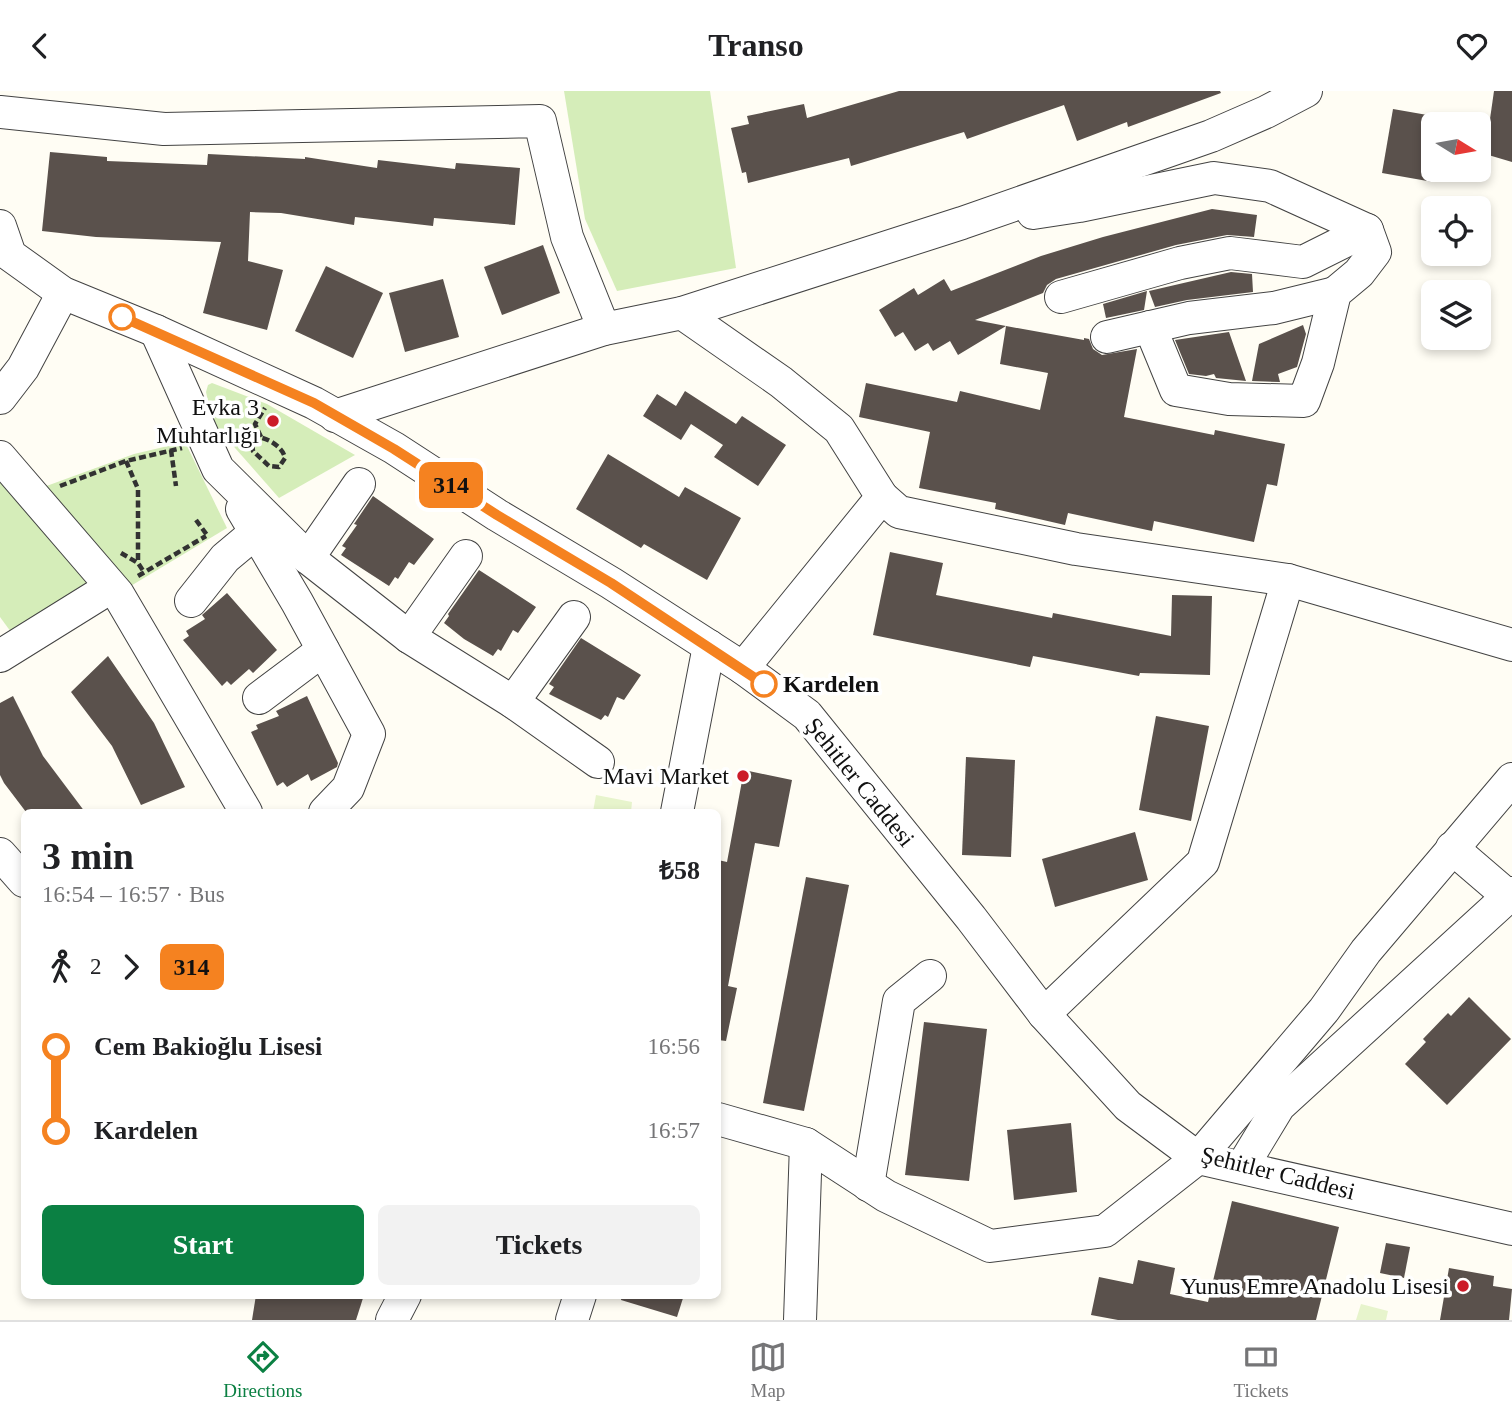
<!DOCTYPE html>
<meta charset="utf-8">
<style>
:root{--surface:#fff;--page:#f2f2f2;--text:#202124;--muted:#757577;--line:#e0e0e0;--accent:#0b8043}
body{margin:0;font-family:Georgia,serif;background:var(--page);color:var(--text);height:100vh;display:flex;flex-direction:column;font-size:26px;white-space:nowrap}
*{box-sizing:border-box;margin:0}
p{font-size:23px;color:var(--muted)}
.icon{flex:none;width:38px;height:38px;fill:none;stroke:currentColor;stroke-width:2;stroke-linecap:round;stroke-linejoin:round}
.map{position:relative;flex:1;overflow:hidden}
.details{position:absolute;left:21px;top:718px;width:700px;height:490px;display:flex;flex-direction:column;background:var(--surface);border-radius:10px;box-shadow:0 4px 10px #0003}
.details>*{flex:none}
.badge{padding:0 14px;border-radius:10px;font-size:24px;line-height:46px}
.needle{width:46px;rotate:101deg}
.buttons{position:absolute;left:1421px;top:21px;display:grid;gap:14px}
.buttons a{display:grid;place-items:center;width:70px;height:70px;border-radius:10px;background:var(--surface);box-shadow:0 4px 10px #0003;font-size:35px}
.map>.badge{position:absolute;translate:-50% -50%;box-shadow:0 0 0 4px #fff}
.legs{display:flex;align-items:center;gap:10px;height:77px;padding:0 21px;font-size:23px}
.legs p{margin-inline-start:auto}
.overview{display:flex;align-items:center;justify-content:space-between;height:119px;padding:0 21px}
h1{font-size:38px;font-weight:700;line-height:52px}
.cta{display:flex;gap:14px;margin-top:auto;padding:14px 21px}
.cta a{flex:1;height:80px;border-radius:10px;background:var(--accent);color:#fff;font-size:28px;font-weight:700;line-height:80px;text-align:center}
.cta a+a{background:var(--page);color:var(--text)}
ul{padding:0 21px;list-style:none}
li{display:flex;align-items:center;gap:24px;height:84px;font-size:26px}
li i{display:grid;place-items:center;width:10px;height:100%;margin:0 9px;background:currentColor}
li i::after{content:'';width:18px;height:18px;margin:-9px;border:5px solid;border-radius:50%;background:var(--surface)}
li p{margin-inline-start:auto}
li:first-child i{background:linear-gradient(#0000 50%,currentColor 0)}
li:last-child i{background:linear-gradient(currentColor 50%,#0000 0)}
header{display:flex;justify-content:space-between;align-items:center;height:91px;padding:0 21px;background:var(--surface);font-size:32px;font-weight:700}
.tabs{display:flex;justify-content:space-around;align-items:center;height:98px;border-top:2px solid var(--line);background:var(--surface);font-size:19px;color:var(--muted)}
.tabs a{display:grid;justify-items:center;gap:4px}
.tabs .selected{color:var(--accent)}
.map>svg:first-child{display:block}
.green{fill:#d5edb9}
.pitch{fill:#e7f4cc}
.building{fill:#5a514c}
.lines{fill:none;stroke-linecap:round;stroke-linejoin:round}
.minor-casing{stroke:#434343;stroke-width:34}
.path{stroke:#323232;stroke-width:4.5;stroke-dasharray:7 3.5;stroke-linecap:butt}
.minor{stroke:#fff;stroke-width:32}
.line-1-casing{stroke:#fff;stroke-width:16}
.line-1{stroke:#f58220;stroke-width:10}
.stop-1-dot{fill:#fff;stroke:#f58220;stroke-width:3.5}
.poi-dot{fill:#cc1c28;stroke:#fff;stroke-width:2.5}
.labels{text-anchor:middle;stroke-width:7;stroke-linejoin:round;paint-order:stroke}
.poi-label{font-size:24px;fill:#101010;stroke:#fff;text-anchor:end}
.stop-label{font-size:24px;font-weight:bold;fill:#101010;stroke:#fff;text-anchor:start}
.street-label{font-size:24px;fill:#101010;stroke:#fff}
</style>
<header><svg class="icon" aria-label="back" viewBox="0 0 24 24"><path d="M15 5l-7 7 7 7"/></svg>Transo<svg class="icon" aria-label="heart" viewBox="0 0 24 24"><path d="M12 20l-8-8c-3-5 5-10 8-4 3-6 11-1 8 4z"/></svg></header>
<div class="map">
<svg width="1512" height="1229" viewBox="0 0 1512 1229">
<rect width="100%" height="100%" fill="#fffdf4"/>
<!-- green -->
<g class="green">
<path d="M564 0H710L736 177 617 200 585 128Z"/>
<path d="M212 292 267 313 355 364 279 407 213 332 206 301 208 294Z"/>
<path d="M185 351 227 437 129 496 41 397 134 363Z"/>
<path d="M0 387 87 492 11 541 0 526Z"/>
</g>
<!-- pitch -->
<g class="pitch">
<path d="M596 704 632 711 631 721H593Z"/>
<path d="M1361 1213 1388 1220 1386 1229H1356Z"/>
</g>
<!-- building -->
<g class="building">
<path d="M899 0H1220L1221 2 1128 36 1127 31 1077 50 1064 14 967 48 964 41 851 75 849 67 748 92 746 81 742 82 731 37 749 33 747 25 804 13 807 27Z"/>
<path d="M1494 0H1512V71L1485 63Z"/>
<path d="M1393 18 1433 25V91L1382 82Z"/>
<path d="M50 61 107 66V70L207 74 208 63 305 68V66L377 77 378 69 455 78 456 72 520 77 515 134 434 127 433 135 355 126 354 134 281 122 250 121 248 170 283 179 267 239 203 222 221 151 96 146 42 140Z"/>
<path d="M1212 118 1257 124 1254 146 1227 144 1176 154 1056 188 1047 194 1043 202 975 229 1006 235 958 264 950 250 933 260 928 252 915 260 903 241 895 246 879 219 914 197 918 204 944 188 951 200 1041 165 1103 146Z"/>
<path d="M543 154 560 202 502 224 484 176Z"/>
<path d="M326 175 383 202 353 267 295 240Z"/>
<path d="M1231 181 1252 183 1253 201 1187 209 1155 216 1149 200Z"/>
<path d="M443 188 459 246 405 261 389 202Z"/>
<path d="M1147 200 1144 219 1106 227 1103 213Z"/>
<path d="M1303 234 1306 243 1297 276 1278 283 1280 291 1252 290 1259 253Z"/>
<path d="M1006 235 1084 249V247L1089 248 1093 258 1102 264 1137 258 1124 326 1214 344 1215 339 1285 353 1277 395 1267 393 1254 451 1154 430 1152 440 1068 422 1065 434 995 418 996 412 919 397 930 341 859 326 866 292 957 311 960 300 1040 319 1048 282 1000 273Z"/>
<path d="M1229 241 1246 290 1216 287 1214 283 1206 285 1189 283 1175 249Z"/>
<path d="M685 300 736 333 742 325 786 354 758 395 714 366 723 354 691 333 681 349 643 325 657 303 676 315Z"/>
<path d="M608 363 679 406 685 396 741 427 707 489 644 453 641 457 576 418Z"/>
<path d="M373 405 434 448 414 474 409 471 398 488 395 486 389 495 341 464 346 457 342 455 357 434 354 433Z"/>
<path d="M890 461 943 472 936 504 1052 527 1053 522 1171 545 1172 504 1212 505 1210 584 1140 582 1139 585 1033 565 1030 576 873 544Z"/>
<path d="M479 479 536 516 518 542 513 539 501 560 498 558 493 565 464 548 444 532 449 525 448 523Z"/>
<path d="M227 502 277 559 253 582 249 578 231 594 227 590 222 595 183 549 189 545 186 540 205 528 202 524Z"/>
<path d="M581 547 641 584 624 609 617 606 608 626 605 624 601 629 549 603 554 596 549 593Z"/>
<path d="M108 565 154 632 185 696 141 714 112 655 71 601Z"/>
<path d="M13 605 43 665 85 721H26L4 692 0 684V612Z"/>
<path d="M307 605 338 672 337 676 311 690 308 683 287 696 283 691 277 695 251 641 258 638 256 634 279 625 276 620Z"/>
<path d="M1156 625 1209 635 1191 730 1139 719Z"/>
<path d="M966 666 1015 669 1011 766 962 764Z"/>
<path d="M744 679 792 689 779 756 755 752 728 895 737 897 726 950 718 949V769L727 771Z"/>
<path d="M1135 741 1148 789 1055 816 1042 768Z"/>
<path d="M806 786 849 794 804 1020 763 1012Z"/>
<path d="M1469 906 1511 948 1447 1014 1405 973 1426 951 1423 948 1448 922 1451 925Z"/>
<path d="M924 931 987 938 969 1090 905 1084Z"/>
<path d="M1071 1032 1077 1101 1014 1109 1007 1039Z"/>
<path d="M1232 1110 1339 1136 1316 1229H1118L1091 1224 1099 1186 1133 1193 1138 1169 1175 1177 1170 1203 1208 1211Z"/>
<path d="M1386 1152 1410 1156 1404 1187 1380 1182Z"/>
<path d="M1449 1177 1494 1185 1493 1195 1512 1198 1509 1229H1440Z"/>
<path d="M256 1204H364L356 1229H252Z"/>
<path d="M622 1204H684L677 1226 621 1209Z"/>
</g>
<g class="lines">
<!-- minor casing -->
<g class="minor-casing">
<g id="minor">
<path d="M0 21 164 38 540 30 567 146 604 238"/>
<path d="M1033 122 1079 115 1214 87 1270 95 1367 139 1375 161 1359 182 1335 202 1318 272 1304 310 1229 308 1176 299 1150 236"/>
<path d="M0 135 10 164 63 202 156 240 314 312 394 357 497 424 611 492 743 577 807 624 971 827 1044 923 1128 1015 1198 1067 1512 1138"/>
<path d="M1061 206 1180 172 1230 162 1303 171 1367 139"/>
<path d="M682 222 781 291 839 338 882 406 743 577"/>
<path d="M156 240 218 378 308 467 409 546 513 611 598 671"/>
<path d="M1107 246 1189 227 1274 217 1335 202"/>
<path d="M0 307 23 277 63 202"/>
<path d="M335 325 604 238 682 222 962 132 1211 45 1266 21 1306 0"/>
<path d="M0 366 118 503 246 721"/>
<path d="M882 406 899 421 1076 458 1288 489 1512 554"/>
<path d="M242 418 297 511 369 643 348 697 325 721"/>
<path d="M308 467 359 393"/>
<path d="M191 510 225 467 256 441"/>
<path d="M409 546 466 465"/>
<path d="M0 565 111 496"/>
<path d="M259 607 323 559"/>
<path d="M513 611 574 526"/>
<path d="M677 721 709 555"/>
<path d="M1452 757 1508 805"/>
<path d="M0 763 24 790"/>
<path d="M1044 923 1203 771 1288 489"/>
<path d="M718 1028 806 1053 886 1105 990 1155 1105 1140 1198 1067 1324 919 1366 860 1512 688"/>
<path d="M1242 1076 1279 1015 1512 802"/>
<path d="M868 1094 899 910 930 885"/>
<path d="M392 1229 405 1204"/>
<path d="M572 1229 580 1204"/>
<path d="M800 1229 806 1053"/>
</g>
</g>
<!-- path -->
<g class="path">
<path d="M234 345 252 352 253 360 269 375 279 376 285 367C283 356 268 347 257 346L252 352"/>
<path d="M261 346 255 333 265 317"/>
<path d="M171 359 176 395"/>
<path d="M126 370 138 398V472"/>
<path d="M60 395 126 370 182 357"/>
<path d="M196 429 207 444"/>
<path d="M121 462 138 472 144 481"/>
<path d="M138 485 206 445"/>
</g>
<!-- minor -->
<use href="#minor" class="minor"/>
</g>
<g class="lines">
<!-- line-1 casing -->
<g class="line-1-casing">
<path id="line-1" d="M122 226 314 312 394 358 497 424 611 492 764 593"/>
</g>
<!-- line-1 -->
<use href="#line-1" class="line-1"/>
</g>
<!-- markers -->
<g class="stop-1-dot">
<circle cx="122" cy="226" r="12"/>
<circle cx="764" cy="593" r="12"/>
</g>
<g class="poi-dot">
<circle cx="273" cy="330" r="7"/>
<circle cx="743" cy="685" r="7"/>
<circle cx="1463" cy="1195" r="7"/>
</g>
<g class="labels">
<!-- poi labels -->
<g class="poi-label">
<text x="259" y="324">Evka 3<tspan x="259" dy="28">Muhtarlığı</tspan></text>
<text x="729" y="693">Mavi Market</text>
<text x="1449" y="1203">Yunus Emre Anadolu Lisesi</text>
</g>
<!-- stop labels -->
<g class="stop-label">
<text x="783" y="601">Kardelen</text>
</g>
<!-- street labels -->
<g class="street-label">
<text transform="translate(860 691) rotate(51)" y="8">Şehitler Caddesi</text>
<text transform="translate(1278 1082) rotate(14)" y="8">Şehitler Caddesi</text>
</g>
</g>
</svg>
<div class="buttons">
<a><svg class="needle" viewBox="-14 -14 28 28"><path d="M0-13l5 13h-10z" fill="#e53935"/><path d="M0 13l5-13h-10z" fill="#757577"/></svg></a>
<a><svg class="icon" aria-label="locate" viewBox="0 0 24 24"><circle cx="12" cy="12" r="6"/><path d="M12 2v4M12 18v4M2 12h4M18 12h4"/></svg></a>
<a><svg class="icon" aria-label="layers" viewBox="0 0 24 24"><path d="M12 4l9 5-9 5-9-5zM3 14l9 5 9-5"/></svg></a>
</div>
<b class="badge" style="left:451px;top:394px;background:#f58220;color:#111">314</b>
<section class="details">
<div class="overview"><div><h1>3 min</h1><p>16:54 – 16:57 · Bus</p></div><b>₺58</b></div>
<div class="legs"><svg class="icon" aria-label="walk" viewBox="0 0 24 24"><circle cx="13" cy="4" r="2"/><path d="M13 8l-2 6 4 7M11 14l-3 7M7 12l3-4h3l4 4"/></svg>2<svg class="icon" aria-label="forward" viewBox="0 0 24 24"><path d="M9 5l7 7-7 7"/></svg><b class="badge" style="background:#f58220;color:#111">314</b></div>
<ul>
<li><i style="color:#f58220"></i><b>Cem Bakioğlu Lisesi</b><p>16:56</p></li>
<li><i style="color:#f58220"></i><b>Kardelen</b><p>16:57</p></li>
</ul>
<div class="cta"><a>Start</a><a>Tickets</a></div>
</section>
</div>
<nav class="tabs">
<a class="selected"><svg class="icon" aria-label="directions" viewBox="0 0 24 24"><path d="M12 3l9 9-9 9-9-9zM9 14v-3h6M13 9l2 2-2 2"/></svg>Directions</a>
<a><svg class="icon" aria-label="map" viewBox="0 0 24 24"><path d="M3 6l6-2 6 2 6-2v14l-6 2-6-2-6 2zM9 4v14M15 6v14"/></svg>Map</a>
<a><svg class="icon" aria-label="tickets" viewBox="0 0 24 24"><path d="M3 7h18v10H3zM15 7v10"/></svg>Tickets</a>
</nav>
